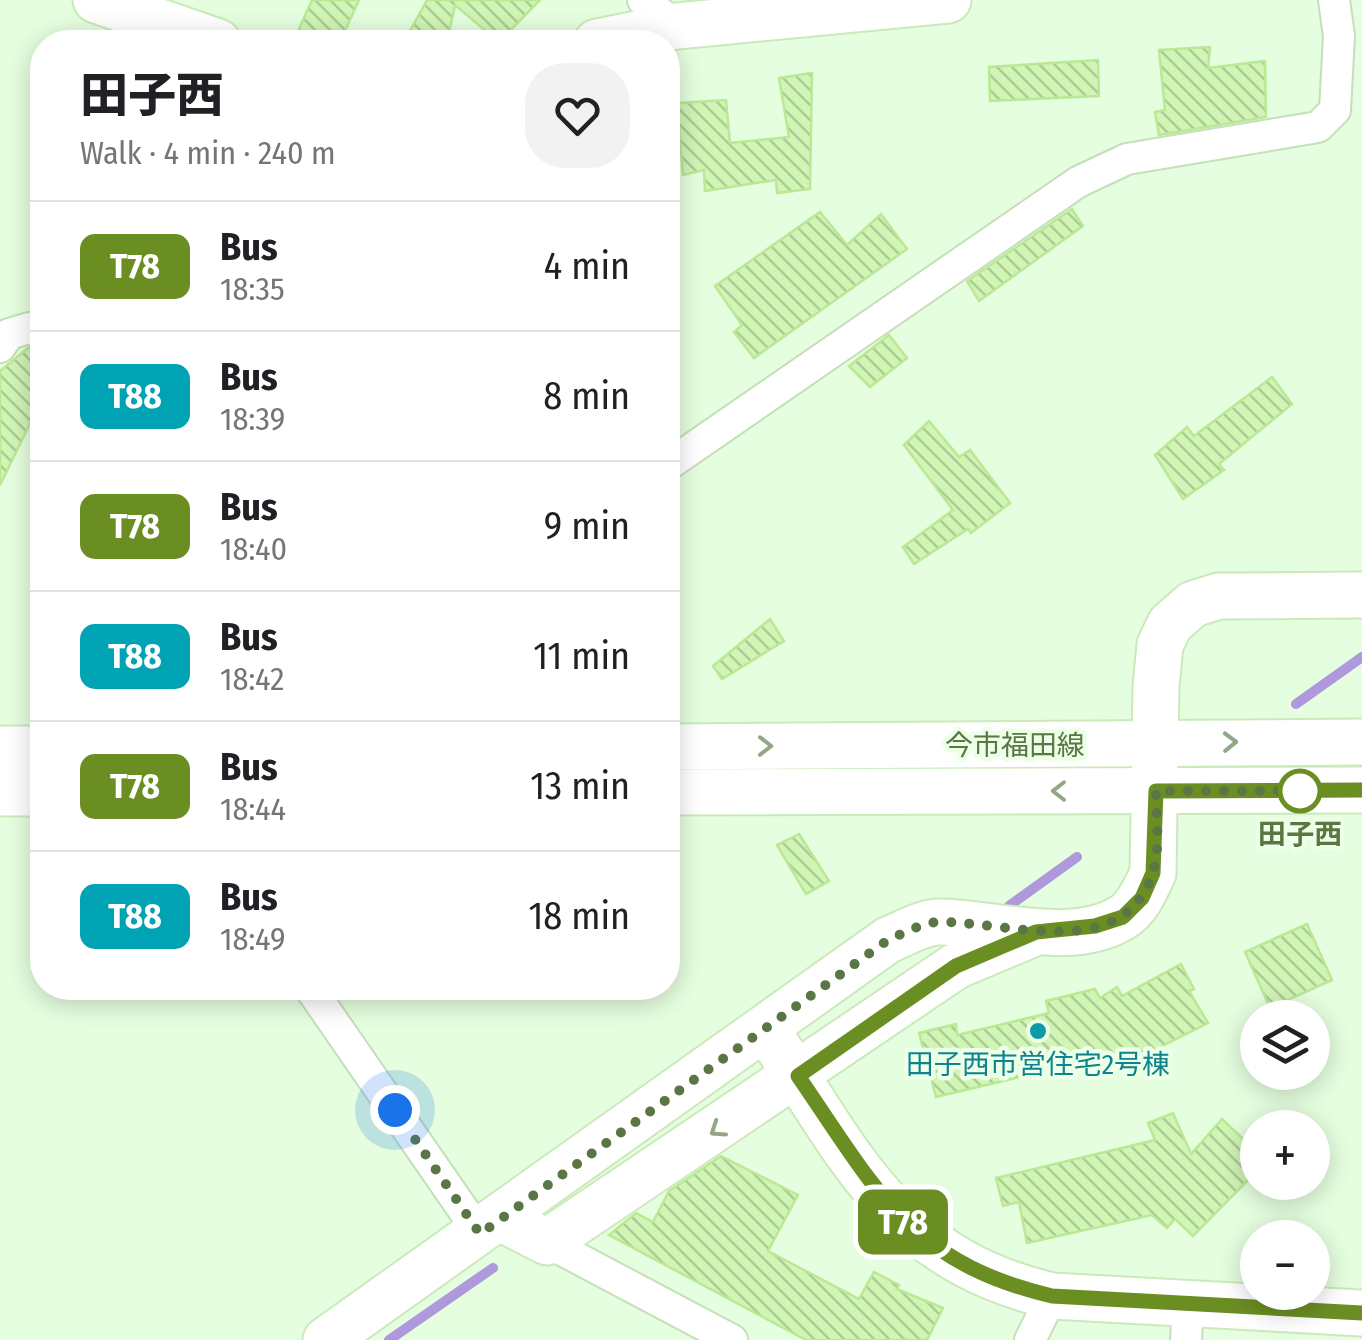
<!DOCTYPE html>
<meta charset="utf-8">
<style>
:root{--surface:#fff;--page:#f2f2f2;--text:#202124;--muted:#757577;--line:#e0e0e0}
body{margin:0;font-family:"Fira Sans Condensed","Noto Sans JP",sans-serif;background:var(--page);color:var(--text);height:100vh;display:flex;flex-direction:column;font-size:38px;white-space:nowrap}
*{box-sizing:border-box;margin:0}
p{font-size:32px;color:var(--muted)}
.icon{flex:none;width:55px;height:55px;fill:none;stroke:currentColor;stroke-width:2;stroke-linecap:round;stroke-linejoin:round}
.map{position:relative;flex:1;overflow:hidden}
.panel{position:absolute;left:30px;top:30px;width:650px;height:970px;display:flex;flex-direction:column;background:var(--surface);border-radius:40px;box-shadow:0 5px 25px #0003}
.panel>*{flex:none}
.badge{padding:0 20px;border-radius:15px;font-size:35px;line-height:65px}
.controls{position:absolute;left:1240px;top:1000px;display:grid;gap:20px}
.controls a{display:grid;place-items:center;width:90px;height:90px;border-radius:50%;background:var(--surface);box-shadow:0 5px 25px #0003;font-size:50px}
.you{position:absolute;width:50px;height:50px;margin:-25px;border:8px solid #fff;border-radius:50%;background:#1a73e8;box-shadow:0 0 0 15px #1a73e833}
.map>.badge{position:absolute;translate:-50% -50%;box-shadow:0 0 0 5px #fff}
.round{display:grid;place-items:center;flex:none;width:105px;height:105px;border-radius:40px;background:var(--page)}
.head{display:flex;align-items:center;justify-content:space-between;height:170px;padding:0 50px}
h1{font-size:48px;font-weight:800;line-height:75px}
ul{padding:0;list-style:none}
li{display:flex;align-items:center;gap:30px;height:130px;padding:0 50px;border-top:2px solid var(--line)}
li div{flex:1}
li b{display:block;font-size:38px}
li em{font-style:normal}
li .badge{min-width:110px;font-weight:700;text-align:center}
.map>svg:first-child{display:block}
.lines{fill:none;stroke-linecap:round;stroke-linejoin:round}
.stream{stroke:#af98db;stroke-width:10}
.building{fill:url(#building-back-hatch);stroke:#b9e994;stroke-width:2.5}
.street-casing{stroke:#c5e0b8;stroke-width:34}
.secondary-casing{stroke:#cbeaba;stroke-width:49}
.street{stroke:#fff;stroke-width:30}
.secondary{stroke:#fff;stroke-width:45}
.oneway{stroke:#94a686}
.line-casing{stroke:#fff;stroke-width:22}
.line{stroke:#6b8e23;stroke-width:15}
.walk{stroke:#5b7645;stroke-width:10;stroke-dasharray:0 18}
.stop-dot{fill:#fff;stroke:#6b8e23;stroke-width:5}
.culture-dot{fill:#0f9aa8;stroke:#ecffe7;stroke-width:4}
.labels{text-anchor:middle;stroke-width:9;stroke-linejoin:round;paint-order:stroke}
.street-label{font-size:28px;fill:#5b7645;stroke:#ecffe7}
.stop-label{font-size:28px;font-weight:bold;fill:#5b7645;stroke:#ecffe7}
.culture-label{font-size:28px;fill:#0d838f;stroke:#ecffe7}
</style>
<div class="map">
<svg width="1362" height="1340" viewBox="0 0 1362 1340">
<defs>
<pattern id="building-back-hatch" width="6" height="6" patternUnits="userSpaceOnUse" patternTransform="scale(2.5)"><rect width="6" height="6" fill="#d0f5b5"/><path d="M-1 5l2 2M0 0l6 6M5-1l2 2" fill="none" stroke="#accb95"/></pattern>
</defs>
<rect width="100%" height="100%" fill="#e5fedf"/>
<g class="lines">
<!-- stream -->
<g class="stream">
<path d="M1296 704 1362 657"/>
<path d="M1009 906 1077 857"/>
<path d="M389 1340 493 1268"/>
</g>
</g>
<!-- building -->
<g class="building">
<path d="M312 0H359L340 42H293Z"/>
<path d="M427 0H540L499 42 455 5 447 42H404Z"/>
<path d="M1210 47 1208 68 1265 61 1266 117 1159 135 1155 112 1165 110 1159 50Z"/>
<path d="M1098 60 1099 96 990 101 989 67Z"/>
<path d="M812 73 810 189 777 193 776 180 705 191 704 170 683 175 677 103 726 100 730 143 789 137 779 78Z"/>
<path d="M1072 209 1083 226 979 301 967 281Z"/>
<path d="M820 212 847 245 881 214 907 249 754 358 734 332 742 325 715 286Z"/>
<path d="M889 335 907 358 870 387 849 366Z"/>
<path d="M28 348 42 354V399L0 485V371Z"/>
<path d="M1272 377 1292 404 1219 464 1224 470 1183 499 1155 455 1187 427 1194 436Z"/>
<path d="M929 421 959 457 970 450 1010 503 971 533 968 529 914 564 903 547 953 510 904 445Z"/>
<path d="M770 619 784 641 722 679 713 666Z"/>
<path d="M799 834 829 881 806 894 777 845Z"/>
<path d="M1307 924 1332 980 1270 1008 1245 952Z"/>
<path d="M1181 964 1194 989 1189 991 1208 1023 1138 1058 1134 1050 936 1097 919 1033 956 1024 957 1035 1049 1013 1046 1001 1095 989 1100 998 1117 987 1122 996Z"/>
<path d="M1173 1113 1191 1154 1222 1119 1258 1153V1170L1193 1236 1175 1219 1167 1228 1152 1215 1027 1243 1019 1202 1003 1206 996 1178 1155 1140 1148 1123Z"/>
<path d="M721 1156 798 1195 768 1251 859 1299 874 1272 899 1285 897 1289 943 1308 927 1340H806L609 1235 636 1213 653 1222 669 1191Z"/>
</g>
<g class="lines">
<!-- street casing -->
<g class="street-casing">
<g id="street">
<path d="M643 0 677 26"/>
<path d="M0 347 9 334 29 328 42 334"/>
<path d="M668 465 1078 182 1127 159 1318 127 1335 110 1339 36 1334 0"/>
<path d="M310 988 480 1234"/>
<path d="M547 1242 732 1340"/>
<path d="M1030 1340 1052 1296"/>
<path d="M1186 1340 1188 1304"/>
</g>
</g>
<!-- secondary casing -->
<g class="secondary-casing">
<g id="secondary">
<path d="M96 0 218 42"/>
<path d="M597 42 677 26 948 0"/>
<path d="M668 747 1362 742"/>
<path d="M0 749H42"/>
<path d="M668 792 1362 790"/>
<path d="M0 793H42"/>
<path d="M766 1029C851 1155 891 1258 1052 1296L1362 1313"/>
<path d="M500 1218 547 1242 956 966 1032 934"/>
<path d="M326 1340 888 940C903 934 923 922 939 922 993 922 1073 949 1123 917 1138 908 1146 888 1153 873L1156 686 1160 645 1170 624 1193 604 1219 596 1362 595"/>
</g>
</g>
<!-- street -->
<use href="#street" class="street"/>
<!-- secondary -->
<use href="#secondary" class="secondary"/>
</g>
<!-- one-way arrows -->
<defs><path id="oneway-chevron" d="M-2-3.5L2.5 0L-2 3.5" fill="none" stroke-width="1.6" stroke-linecap="round" stroke-linejoin="round" transform="scale(2.5)"/></defs>
<g class="oneway">
<use href="#oneway-chevron" transform="translate(1230 742) rotate(-1)"/>
<use href="#oneway-chevron" transform="translate(765 746)"/>
<use href="#oneway-chevron" transform="translate(1059 791) rotate(180)"/>
<use href="#oneway-chevron" transform="translate(717 1130) rotate(146)"/>
</g>
<g class="lines">
<!-- line casing -->
<g class="line-casing">
<path id="line" d="M1362 790 1156 791 1153 873 1142 898 1123 917 1095 926 1036 932 956 966 798 1076C876 1189 908 1262 1052 1296L1362 1313"/>
</g>
<!-- line -->
<use href="#line" class="line"/>
<!-- walk -->
<path class="walk" d="M395 1110 480 1234 888 940C903 934 923 922 939 922 1006 921 1122 964 1152 875 1161 850 1156 817 1156 791H1300"/>
</g>
<!-- markers -->
<circle class="stop-dot" cx="1300" cy="791" r="20"/>
<circle class="culture-dot" cx="1038" cy="1031" r="10"/>
<g class="labels">
<!-- street labels -->
<g class="street-label">
<text x="1015" y="755">今市福田線</text>
</g>
<!-- stop labels -->
<g class="stop-label">
<text x="1300" y="844">田子西</text>
</g>
<!-- culture labels -->
<g class="culture-label">
<text x="1038" y="1074">田子西市営住宅2号棟</text>
</g>
</g>
</svg>
<div class="controls">
<a><svg class="icon" aria-label="layers" viewBox="0 0 24 24"><path d="M12 4l9 5-9 5-9-5zM3 14l9 5 9-5"/></svg></a>
<a>+</a>
<a>−</a>
</div>
<div class="you" style="left:395px;top:1110px"></div>
<b class="badge" style="left:903px;top:1222px;background:#6b8e23;color:#fff">T78</b>
<section class="panel">
<div class="head"><div><h1>田子西</h1><p>Walk · 4 min · 240 m</p></div><a class="round"><svg class="icon" aria-label="heart" viewBox="0 0 24 24"><path d="M12 20l-8-8c-3-5 5-10 8-4 3-6 11-1 8 4z"/></svg></a></div>
<ul>
<li><span class="badge" style="background:#6b8e23;color:#fff">T78</span><div><b>Bus</b><p>18:35</p></div><em>4 min</em></li>
<li><span class="badge" style="background:#00a3b4;color:#fff">T88</span><div><b>Bus</b><p>18:39</p></div><em>8 min</em></li>
<li><span class="badge" style="background:#6b8e23;color:#fff">T78</span><div><b>Bus</b><p>18:40</p></div><em>9 min</em></li>
<li><span class="badge" style="background:#00a3b4;color:#fff">T88</span><div><b>Bus</b><p>18:42</p></div><em>11 min</em></li>
<li><span class="badge" style="background:#6b8e23;color:#fff">T78</span><div><b>Bus</b><p>18:44</p></div><em>13 min</em></li>
<li><span class="badge" style="background:#00a3b4;color:#fff">T88</span><div><b>Bus</b><p>18:49</p></div><em>18 min</em></li>
</ul>
</section>
</div>
